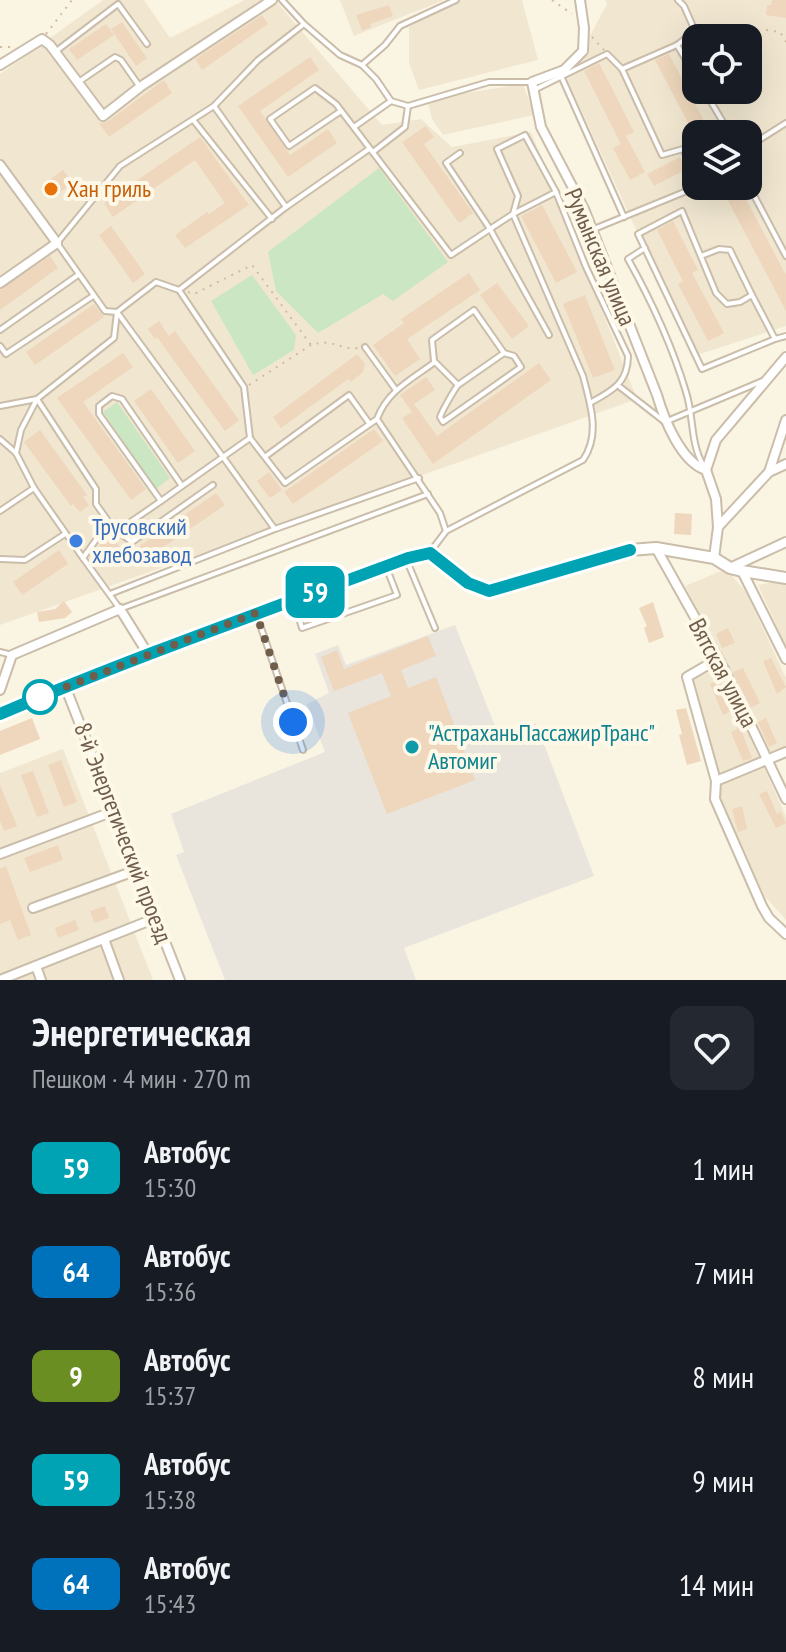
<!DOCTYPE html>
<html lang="ru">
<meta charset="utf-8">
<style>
:root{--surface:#171b24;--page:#242831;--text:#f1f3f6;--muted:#9ea1a6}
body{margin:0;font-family:"PT Sans Narrow",sans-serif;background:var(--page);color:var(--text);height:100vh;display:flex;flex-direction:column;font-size:30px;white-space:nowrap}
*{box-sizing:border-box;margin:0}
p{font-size:26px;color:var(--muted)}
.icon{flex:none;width:44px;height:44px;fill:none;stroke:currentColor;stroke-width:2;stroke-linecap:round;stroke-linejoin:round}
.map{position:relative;height:980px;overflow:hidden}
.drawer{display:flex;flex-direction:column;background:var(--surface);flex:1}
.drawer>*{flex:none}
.badge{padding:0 16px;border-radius:12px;font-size:28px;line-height:52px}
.buttons{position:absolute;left:682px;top:24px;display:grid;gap:16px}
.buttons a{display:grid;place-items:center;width:80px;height:80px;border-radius:16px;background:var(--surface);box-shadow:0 8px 32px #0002;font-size:40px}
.you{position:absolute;width:40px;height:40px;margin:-20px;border:6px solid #fff;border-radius:50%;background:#1a73e8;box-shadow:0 0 0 12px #1a73e833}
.map>.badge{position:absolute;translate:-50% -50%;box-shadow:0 0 0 4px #fff}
.round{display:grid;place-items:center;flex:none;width:84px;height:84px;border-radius:16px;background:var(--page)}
.summary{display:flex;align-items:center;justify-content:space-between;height:136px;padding:0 32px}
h1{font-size:38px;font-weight:700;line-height:60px}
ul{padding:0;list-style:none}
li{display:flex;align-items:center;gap:24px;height:104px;padding:0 32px}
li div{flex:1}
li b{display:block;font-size:30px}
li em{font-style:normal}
li .badge{min-width:88px;font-weight:700;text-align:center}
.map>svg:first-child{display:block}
.residential{fill:#f1e7d1;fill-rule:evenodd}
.industrial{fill:#e9e5dd}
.green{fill:#cbe6c2}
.building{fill:#eed7bc}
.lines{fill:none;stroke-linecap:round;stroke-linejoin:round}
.service-casing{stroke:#cabdaa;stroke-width:8}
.minor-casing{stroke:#cabdaa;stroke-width:12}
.tertiary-casing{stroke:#cabdaa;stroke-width:14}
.path{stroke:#d2bb9f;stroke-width:2;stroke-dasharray:2 6;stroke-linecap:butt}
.service{stroke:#fff;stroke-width:4}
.minor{stroke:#fff;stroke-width:8}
.tertiary{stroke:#fff;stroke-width:10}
.line-casing{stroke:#fff;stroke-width:18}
.line{stroke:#00a3b4;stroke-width:12}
.walk{stroke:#705d4a;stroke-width:8;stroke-dasharray:0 14.4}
.food-dot{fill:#e8710a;stroke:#fef8e8;stroke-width:3}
.shop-dot{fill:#3f7fe0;stroke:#fef8e8;stroke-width:3}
.stop-dot{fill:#fff;stroke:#00a3b4;stroke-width:4}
.culture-dot{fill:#0f9aa8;stroke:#fef8e8;stroke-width:3}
.labels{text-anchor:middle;stroke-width:8;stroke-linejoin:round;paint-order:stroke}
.food-label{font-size:24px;fill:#c56008;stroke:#fef8e8;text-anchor:start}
.street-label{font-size:24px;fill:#705d4a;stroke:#fef8e8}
.shop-label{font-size:24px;fill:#366cbe;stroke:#fef8e8;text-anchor:start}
.culture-label{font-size:24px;fill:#0d838f;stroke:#fef8e8;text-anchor:start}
</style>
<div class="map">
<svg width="786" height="980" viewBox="0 0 786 980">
<rect width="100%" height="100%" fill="#faf4e2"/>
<!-- residential -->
<g class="residential">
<path d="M103 0H144L170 38 245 0H275L382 125 421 119 452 147 531 132 637 399 0 625V74Z"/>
<path d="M340 0H444L354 36Z"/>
<path d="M458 0H522L538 60 419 90 409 63V27Z"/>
<path d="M605 0H786V326L694 356 567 79 607 4ZM696 38H748V90H696ZM696 134H748V186H696Z"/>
<path d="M523 84 534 115 443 135 432 119 427 99Z"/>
<path d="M726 569 746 592 786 678V746L769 753 685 586Z"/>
<path d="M786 580V647L758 585Z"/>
<path d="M719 667 760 759 719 774 692 681Z"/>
<path d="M63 749 153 980H0V773Z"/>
<path d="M764 767 786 817V920L759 890 716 786Z"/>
</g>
<!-- industrial -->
<path class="industrial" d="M455 625 499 736 536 723 594 876 404 948 416 980H225L176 855 184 852 171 814 325 752 307 704 329 693 315 654 338 645 346 665Z"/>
<!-- green -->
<g class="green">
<path d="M379 168 448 262 393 301 383 294 318 333 276 291 268 252Z"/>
<path d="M252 275 296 335 294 350 253 375 211 301Z"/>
<path d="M117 402 170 478 156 489 103 412Z"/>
</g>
<!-- building -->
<g class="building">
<path d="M772 0H786V18L766 15 767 5H771Z"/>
<path d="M389 5 393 16 370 24 371 27 362 31 356 15Z"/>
<path d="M262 15 268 24 202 70 195 59Z"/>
<path d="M122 22 147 58 136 66 111 29Z"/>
<path d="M106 24 114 35 77 60 69 49Z"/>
<path d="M669 54 711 134H694L655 60Z"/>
<path d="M310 57 319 70 260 111 290 155 328 129 337 143 288 177 238 106Z"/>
<path d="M599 63 634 132 626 136 645 172 630 180 613 148 621 144 584 71Z"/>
<path d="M164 80 172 93 109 137 99 123 107 122Z"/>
<path d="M426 126 434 137 424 144 473 213 459 223 402 142Z"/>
<path d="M200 137 249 205 185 248 175 235 207 212 209 214 225 203 195 160 113 217 104 203Z"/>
<path d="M680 157 686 169 654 186 647 174Z"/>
<path d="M63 170 73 183 50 199 41 186Z"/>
<path d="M739 186 786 275V311L724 193Z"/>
<path d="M542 205 577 272 556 283 521 216Z"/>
<path d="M673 221 698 270 692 273 724 333 708 341 678 284 683 281 657 230Z"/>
<path d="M111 226 145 274 133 283 99 235Z"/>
<path d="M50 256 58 268 0 310V290Z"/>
<path d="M469 273 480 290 407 339 420 359 395 376 373 345 404 323 401 319Z"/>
<path d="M497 283 529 326 512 339 480 295Z"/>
<path d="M585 295 615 370 593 378 563 304Z"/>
<path d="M94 304 104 317 35 365 26 352Z"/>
<path d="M159 321 169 336 175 331 239 420 225 431 157 337 155 339 148 329Z"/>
<path d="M123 353 133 367 83 402 146 489 131 500 57 398Z"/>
<path d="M357 354 365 364 363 372 351 382 348 379 281 428 273 417Z"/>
<path d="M539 363 551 380 433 464 402 418 412 412 400 395 426 377 435 390 414 404 437 436Z"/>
<path d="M151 389 195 451 178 463 134 401Z"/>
<path d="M374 429 383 441 293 504 284 492Z"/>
<path d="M40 430 87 495 83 497 89 505 80 512 73 504 71 506 24 442Z"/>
<path d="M269 472 282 490 270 498 257 481Z"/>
<path d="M216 493 225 505 136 566 128 554Z"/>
<path d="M675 513 692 514 691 535 674 534Z"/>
<path d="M112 536 124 553 110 562 99 545Z"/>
<path d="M59 550 68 564 22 595 13 582Z"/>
<path d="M64 601 72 612 65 618 39 622 37 612 55 609Z"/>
<path d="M653 602 664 637 649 643 644 628 647 626 639 608Z"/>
<path d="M728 628 735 643 722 648 716 634Z"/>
<path d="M428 636 436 656 401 670 408 688 436 677 475 780 387 814 348 713 391 696 382 673 334 691 321 657 337 650 344 669Z"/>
<path d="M771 658 786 687 777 694 763 661Z"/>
<path d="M743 668 760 703 750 708 733 672Z"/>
<path d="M719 680 732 711 723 715 710 684Z"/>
<path d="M686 708 701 761 687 765 679 735 682 734 676 710Z"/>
<path d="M32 718 40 739 0 755V731Z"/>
<path d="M766 718 777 743 769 747 758 722Z"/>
<path d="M740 727 752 758 743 761 731 732Z"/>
<path d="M61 760 77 802 64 807 48 765Z"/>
<path d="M33 771 49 813 37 817 21 775Z"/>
<path d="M0 785 17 826 4 831 0 821Z"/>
<path d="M767 791 777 814 781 812 786 823 776 828 759 794Z"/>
<path d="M742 806 747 829 738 832 732 809Z"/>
<path d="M58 845 63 860 30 872 24 858Z"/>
<path d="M6 866 31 935 18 940 10 920 0 924V869Z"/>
<path d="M105 906 109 918 94 923 90 911Z"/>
<path d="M75 920 79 930 58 938 55 928Z"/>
</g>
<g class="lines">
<!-- service casing -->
<g class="service-casing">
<g id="service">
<path d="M282 0 304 24 340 55 362 65 376 79 391 101 408 106 405 127 373 152"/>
<path d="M304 24 258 60 214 106 120 166 57 243 105 311 117 312 156 282 179 290 286 207 369 149"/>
<path d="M677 45 695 31 684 6 678 0"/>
<path d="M55 52 118 4 147 44"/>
<path d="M362 65 385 45 400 26 456 0"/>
<path d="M696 77 677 45 622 69 662 155 683 149 696 175"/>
<path d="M562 78 624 217"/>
<path d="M80 81 115 57 121 60 140 87"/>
<path d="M536 89 607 54 622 69"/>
<path d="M704 90 730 134"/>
<path d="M214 106 286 207"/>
<path d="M408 106 489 82H530"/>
<path d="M341 111 289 146 270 119 315 88 336 104 451 255 490 229 446 163 460 153"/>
<path d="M194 121 272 219"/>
<path d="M354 127 391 101"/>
<path d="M748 147 786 123"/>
<path d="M748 171V179"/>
<path d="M748 184 786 256"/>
<path d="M594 229 699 186"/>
<path d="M645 248 628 259C652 302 672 345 686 392 694 417 690 442 703 465"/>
<path d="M701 256 719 249 730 250 752 295 740 302 727 304 716 293 682 211 638 234 702 369 775 339"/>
<path d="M179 290 244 387 250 438"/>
<path d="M752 295 775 339 786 336"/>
<path d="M0 330 78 275"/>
<path d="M549 335 490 229 513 214 518 196 497 149 525 135 556 192"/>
<path d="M0 346 6 354 93 296"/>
<path d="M365 347 396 390"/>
<path d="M434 361 432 340 474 310 504 353"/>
<path d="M620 387 665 422 765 380"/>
<path d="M0 406 37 399 96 489V504L113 528"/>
<path d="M0 439 16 453"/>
<path d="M266 456 349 395 369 423"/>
<path d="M213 485 132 542 113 528 96 540 83 558 120 609 428 494"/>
<path d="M161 501 182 486"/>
<path d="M0 511 34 488"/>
<path d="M274 528 223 457 250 438 285 483 377 419"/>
<path d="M446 531 583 460C601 434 590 404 583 376L513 214 556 192 586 267 628 356C628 383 612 391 590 403"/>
<path d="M116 532 161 501 99 414V406L112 396 122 399 182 486 223 457 117 312"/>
<path d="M431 551 446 531 440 513 377 419C387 391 412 379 435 362L458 385C454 390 442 411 440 417L443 422 521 367 514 356 504 353 458 385"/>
<path d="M83 558 34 488 16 453 21 430 37 399 114 338 117 312"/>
<path d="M0 559 25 560 65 534"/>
<path d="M407 561 435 628"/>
<path d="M110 594 275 529 419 478"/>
<path d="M294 602 302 628 397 595 387 569"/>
<path d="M257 616 303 750"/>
<path d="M0 652 12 655"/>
</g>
</g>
<!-- minor casing -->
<g class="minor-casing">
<g id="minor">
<path d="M580 0 584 28 583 51 564 70 532 82 541 127 584 209 657 395C664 419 681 462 706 470L716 499 718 527"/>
<path d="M0 65 42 39 50 45 103 116 140 87 272 0"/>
<path d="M0 165 57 243 0 283"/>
<path d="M706 470 716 440 786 357"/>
<path d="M769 472 786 420"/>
<path d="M656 548 725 671 786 799"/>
<path d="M714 558 718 527 769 472 786 464"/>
<path d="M730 568 786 542"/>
<path d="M742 571 786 659"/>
<path d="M718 659 687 677 716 781 715 799 762 906 769 918 786 934"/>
<path d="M65 686 180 980"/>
<path d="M0 690 12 655 120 609 148 654"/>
<path d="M716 781 786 752"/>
<path d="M0 854 114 811"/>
<path d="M33 908 137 870"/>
<path d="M104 939 119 980"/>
<path d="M36 966 41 980"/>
<path d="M0 980 156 918"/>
</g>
</g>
<!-- tertiary casing -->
<g class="tertiary-casing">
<path id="tertiary" d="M0 714C134 656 271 608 408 558L430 553 468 583 489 591 630 550 656 548 714 558 730 568 742 571 786 578"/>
</g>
<!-- path -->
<g class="path">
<path d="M552 0 572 14"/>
<path d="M766 30 780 32 786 42"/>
<path d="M46 34 72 0"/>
<path d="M592 37 604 50"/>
<path d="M0 47H12"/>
<path d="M188 292 194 294 252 265 311 345C335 338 337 350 360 348"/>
<path d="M249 385 311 345"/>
</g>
<!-- service -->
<use href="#service" class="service"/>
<!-- minor -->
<use href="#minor" class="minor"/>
<!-- tertiary -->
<use href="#tertiary" class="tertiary"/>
</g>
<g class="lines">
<!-- line casing -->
<g class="line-casing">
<path id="line" d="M0 714C134 657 271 609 408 558L430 553 468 583 489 591 630 550"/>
</g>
<!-- line -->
<use href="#line" class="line"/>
<!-- walk -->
<path class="walk" d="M40 697 256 613 293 722"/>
</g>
<!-- markers -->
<circle class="food-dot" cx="51" cy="189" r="8"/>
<circle class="shop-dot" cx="76" cy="541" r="8"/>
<circle class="stop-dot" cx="40" cy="697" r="16"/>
<circle class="culture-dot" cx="412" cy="747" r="8"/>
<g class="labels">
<!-- food labels -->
<g class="food-label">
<text x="67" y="197">Хан гриль</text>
</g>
<!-- street labels -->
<g class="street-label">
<text transform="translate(600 257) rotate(67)" y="8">Румынская улица</text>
<text transform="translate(723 673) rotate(62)" y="8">Вятская улица</text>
<text transform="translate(123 833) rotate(69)" y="8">8-й Энергетический проезд</text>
</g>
<!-- shop labels -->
<g class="shop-label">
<text x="92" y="535">Трусовский<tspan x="92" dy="28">хлебозавод</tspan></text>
</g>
<!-- culture labels -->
<g class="culture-label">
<text x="428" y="741">"АстраханьПассажирТранс"<tspan x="428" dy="28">Автомиг</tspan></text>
</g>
</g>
</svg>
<div class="buttons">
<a><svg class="icon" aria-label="locate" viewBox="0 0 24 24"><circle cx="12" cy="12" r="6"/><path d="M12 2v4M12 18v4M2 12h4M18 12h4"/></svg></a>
<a><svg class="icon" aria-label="layers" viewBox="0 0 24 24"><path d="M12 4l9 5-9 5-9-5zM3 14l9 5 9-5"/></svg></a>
</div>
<div class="you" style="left:293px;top:722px"></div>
<b class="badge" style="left:315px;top:592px;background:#00a3b4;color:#fff">59</b>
</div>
<section class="drawer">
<div class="summary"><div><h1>Энергетическая</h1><p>Пешком · 4 мин · 270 m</p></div><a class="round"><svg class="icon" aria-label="heart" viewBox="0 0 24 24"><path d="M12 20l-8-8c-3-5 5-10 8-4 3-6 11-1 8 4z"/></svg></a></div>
<ul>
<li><span class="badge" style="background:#00a3b4;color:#fff">59</span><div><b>Автобус</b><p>15:30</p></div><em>1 мин</em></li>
<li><span class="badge" style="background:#0072bc;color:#fff">64</span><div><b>Автобус</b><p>15:36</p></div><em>7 мин</em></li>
<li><span class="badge" style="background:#6b8e23;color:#fff">9</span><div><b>Автобус</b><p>15:37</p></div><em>8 мин</em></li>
<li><span class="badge" style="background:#00a3b4;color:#fff">59</span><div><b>Автобус</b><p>15:38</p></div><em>9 мин</em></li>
<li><span class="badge" style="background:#0072bc;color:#fff">64</span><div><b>Автобус</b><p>15:43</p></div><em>14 мин</em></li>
</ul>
</section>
